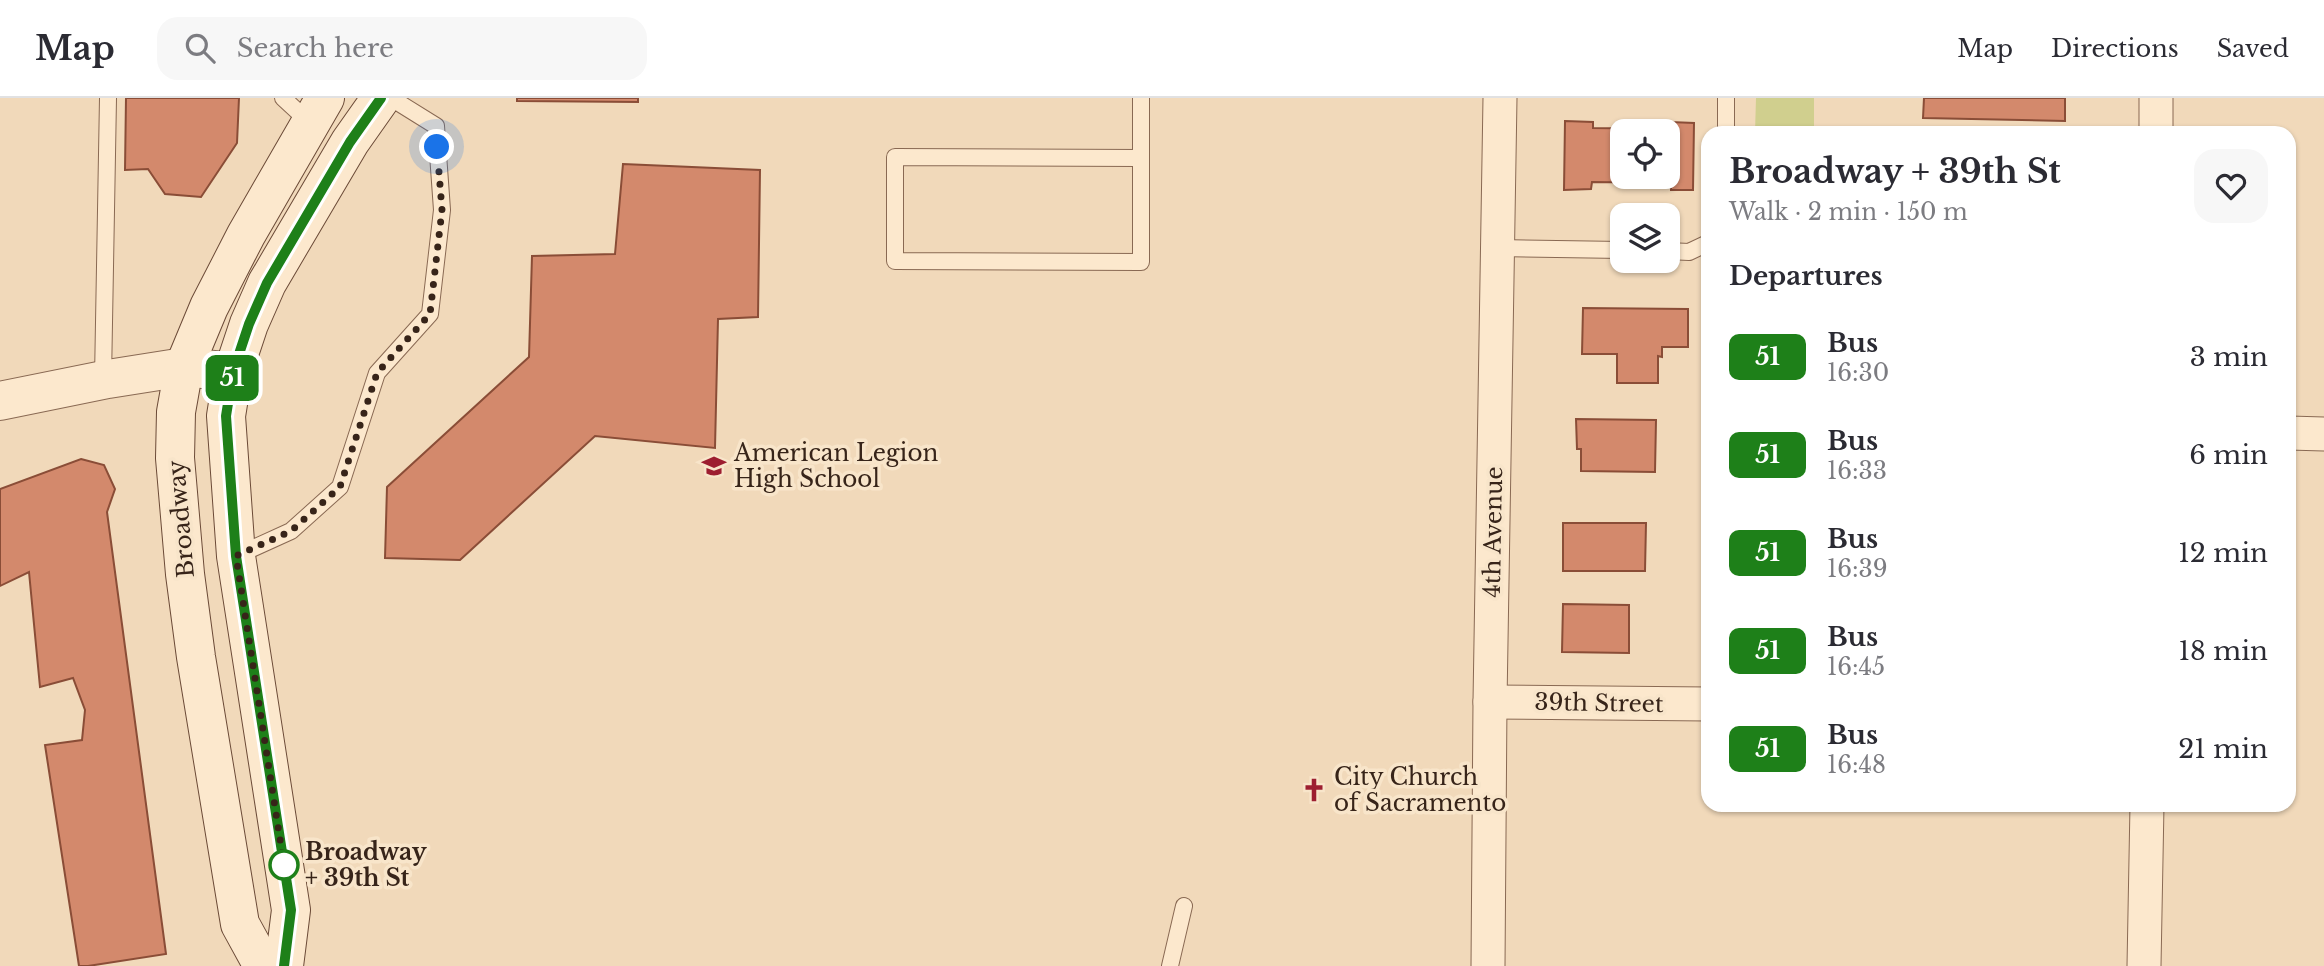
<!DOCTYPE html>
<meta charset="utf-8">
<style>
:root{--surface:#fff;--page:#f7f7f7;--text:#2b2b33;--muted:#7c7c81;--line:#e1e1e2}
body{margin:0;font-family:"Libre Baskerville",serif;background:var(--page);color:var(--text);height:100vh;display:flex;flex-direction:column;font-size:26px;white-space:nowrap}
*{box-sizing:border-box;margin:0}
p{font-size:23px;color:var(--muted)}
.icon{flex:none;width:38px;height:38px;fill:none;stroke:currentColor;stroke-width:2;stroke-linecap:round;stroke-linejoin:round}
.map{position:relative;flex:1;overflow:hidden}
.drawer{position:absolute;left:1701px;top:28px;width:595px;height:686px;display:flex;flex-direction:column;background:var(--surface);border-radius:21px;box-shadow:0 2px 5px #0004}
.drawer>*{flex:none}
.badge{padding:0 14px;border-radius:10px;font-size:24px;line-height:46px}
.controls{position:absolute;left:1610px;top:21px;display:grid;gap:14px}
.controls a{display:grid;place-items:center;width:70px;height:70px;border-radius:14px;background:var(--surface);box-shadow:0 2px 5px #0004;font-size:35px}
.you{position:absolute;width:35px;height:35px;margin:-18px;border:5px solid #fff;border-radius:50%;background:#1a73e8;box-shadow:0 0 0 10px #1a73e833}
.map>.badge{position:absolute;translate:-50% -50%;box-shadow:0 0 0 4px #fff}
h2{padding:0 28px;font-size:26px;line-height:63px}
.round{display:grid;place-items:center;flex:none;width:74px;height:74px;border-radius:21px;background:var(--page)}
.overview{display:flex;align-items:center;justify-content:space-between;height:119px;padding:0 28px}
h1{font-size:33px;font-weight:700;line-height:52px}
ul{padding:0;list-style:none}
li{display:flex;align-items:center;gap:21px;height:98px;padding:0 28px}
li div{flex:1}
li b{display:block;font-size:26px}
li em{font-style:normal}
li .badge{min-width:77px;font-weight:700;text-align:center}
header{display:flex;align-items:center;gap:42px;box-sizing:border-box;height:98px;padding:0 35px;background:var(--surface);border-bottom:2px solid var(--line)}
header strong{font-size:33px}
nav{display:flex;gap:38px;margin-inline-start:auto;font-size:24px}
.search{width:490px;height:63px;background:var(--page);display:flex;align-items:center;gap:18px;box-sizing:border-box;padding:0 24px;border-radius:21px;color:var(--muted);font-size:26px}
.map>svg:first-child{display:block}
.green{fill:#d0cf8e}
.building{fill:#d3896c;stroke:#8a4d37;stroke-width:2;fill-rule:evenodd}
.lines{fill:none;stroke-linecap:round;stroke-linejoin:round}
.service-casing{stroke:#896953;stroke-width:18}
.minor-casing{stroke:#896953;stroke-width:35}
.tertiary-casing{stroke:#896953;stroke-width:40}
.secondary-casing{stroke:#6b4a37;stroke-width:40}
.service{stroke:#fce8cd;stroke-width:16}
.minor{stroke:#fce8cd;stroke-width:33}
.tertiary{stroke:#fce8cd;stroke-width:38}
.secondary{stroke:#fce8cd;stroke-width:38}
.line-casing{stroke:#fff;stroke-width:16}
.line{stroke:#1e8019;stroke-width:10}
.walk{stroke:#372419;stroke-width:7;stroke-dasharray:0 12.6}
.stop-dot{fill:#fff;stroke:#1e8019;stroke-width:3.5}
.labels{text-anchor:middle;stroke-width:7;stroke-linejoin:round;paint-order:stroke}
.poi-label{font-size:23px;fill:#372419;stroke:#f8e5ca;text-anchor:start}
.street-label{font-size:23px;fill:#372419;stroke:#f8e5ca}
.stop-label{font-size:23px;font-weight:bold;fill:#372419;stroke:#f8e5ca;text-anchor:start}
</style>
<header>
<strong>Map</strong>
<div class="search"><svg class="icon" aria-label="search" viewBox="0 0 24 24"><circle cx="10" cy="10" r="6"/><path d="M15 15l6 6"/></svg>Search here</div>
<nav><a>Map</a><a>Directions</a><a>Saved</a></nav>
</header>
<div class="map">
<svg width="2324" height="868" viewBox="0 0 2324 868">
<rect width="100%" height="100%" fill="#f1d9ba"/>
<!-- green -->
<path class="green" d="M1756 0H1814V35H1755Z"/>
<!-- building -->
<g class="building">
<path d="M126 0H239L237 45 201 99 165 96 148 71 125 72Z"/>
<path d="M517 0H638V4L517 3Z"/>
<path d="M1924 0H2065V23L1923 20Z"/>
<path d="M1565 23 1593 24V30L1671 31V24L1694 25 1693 92H1671V85L1592 84 1591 91 1564 92ZM1622 33H1668V79H1622Z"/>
<path d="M1923 32 2066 34 1923 35Z"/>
<path d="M623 66 760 72 758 219 718 221 715 350 595 338 460 462 385 460 387 389 529 259 532 158 615 156Z"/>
<path d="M1583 210 1688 211V249H1662V259L1658 258V285H1617V256H1582Z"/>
<path d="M1576 321 1656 322 1655 374 1581 373V351H1577Z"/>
<path d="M81 361 104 367 115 391 107 414 166 856 88 868H79L45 647 82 642 85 612 73 580 40 589 29 474 0 488V391Z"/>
<path d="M1563 425H1646L1645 473H1563Z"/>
<path d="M1705 483H1708V558H1703Z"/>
<path d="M1563 506 1629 507V555L1562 554Z"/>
</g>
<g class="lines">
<!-- service casing -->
<g class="service-casing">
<g id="service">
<path d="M283 0 310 25"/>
<path d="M1726 0V35"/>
<path d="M1140 60 895 59V163L1141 164V0"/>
<path d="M1497 150 1622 152"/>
<path d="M1668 153 1689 154 1708 145"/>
<path d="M103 281 108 0"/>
<path d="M236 458 291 433 340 389 377 275 430 216 442 112 436 28 391 0"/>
<path d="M1170 868 1184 808"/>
</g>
</g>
<!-- minor casing -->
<g class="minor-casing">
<g id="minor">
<path d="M2156 35V0"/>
<path d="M2289 335 2324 336"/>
<path d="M1490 604 1708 606"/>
<path d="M1488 868 1490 604 1500 0"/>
<path d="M2144 868 2147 707"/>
</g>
</g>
<!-- tertiary casing -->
<g class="tertiary-casing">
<path id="tertiary" d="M0 303 108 281 184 269 233 274"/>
</g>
<!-- secondary casing -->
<g class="secondary-casing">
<g id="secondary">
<path d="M263 868 240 826 196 559 185 476 175 360 176 314 184 269 209 209 246 137 325 0"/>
<path d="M284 868 291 812 236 458 226 318 233 274 249 226 267 185 350 44 381 0"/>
</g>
</g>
<!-- service -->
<use href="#service" class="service"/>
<!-- minor -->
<use href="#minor" class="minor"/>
<!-- tertiary -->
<use href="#tertiary" class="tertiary"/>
<!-- secondary -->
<use href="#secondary" class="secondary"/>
</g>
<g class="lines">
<!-- line casing -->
<g class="line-casing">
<path id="line" d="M284 868 291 812 236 458 226 318 233 274 249 226 267 185 350 44 381 0"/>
</g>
<!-- line -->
<use href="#line" class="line"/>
<!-- walk -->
<path class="walk" d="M284 767 236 458 291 433 340 389 377 275 430 216 442 112 437 49"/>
</g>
<!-- icons -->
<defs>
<g id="school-bare" transform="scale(1.89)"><path d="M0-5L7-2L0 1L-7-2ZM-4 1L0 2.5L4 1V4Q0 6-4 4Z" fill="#9d1e30" stroke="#f8e5ca" stroke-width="2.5" paint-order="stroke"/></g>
<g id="church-bare" transform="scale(1.89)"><path d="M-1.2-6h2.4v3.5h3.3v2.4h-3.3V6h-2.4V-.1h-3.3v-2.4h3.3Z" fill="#9d1e30" stroke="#f8e5ca" stroke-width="2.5" paint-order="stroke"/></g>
</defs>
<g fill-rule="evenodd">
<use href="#school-bare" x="714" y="368"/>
<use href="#church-bare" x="1314" y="692"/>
</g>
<!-- markers -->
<circle class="stop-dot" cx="284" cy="767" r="14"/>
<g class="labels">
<!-- poi labels -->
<g class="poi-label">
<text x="734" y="363">American Legion<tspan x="734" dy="26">High School</tspan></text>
<text x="1334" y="687">City Church<tspan x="1334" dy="26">of Sacramento</tspan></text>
</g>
<!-- street labels -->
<g class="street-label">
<text transform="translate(181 421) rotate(-95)" y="8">Broadway</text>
<text transform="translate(1493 434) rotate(-89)" y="8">4th Avenue</text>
<text transform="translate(1599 605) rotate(1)" y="8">39th Street</text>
</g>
<!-- stop labels -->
<g class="stop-label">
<text x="305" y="762">Broadway<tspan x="305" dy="26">+ 39th St</tspan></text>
</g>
</g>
</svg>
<div class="controls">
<a><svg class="icon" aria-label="locate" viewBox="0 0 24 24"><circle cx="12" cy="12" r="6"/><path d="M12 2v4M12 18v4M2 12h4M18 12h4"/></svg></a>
<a><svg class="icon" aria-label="layers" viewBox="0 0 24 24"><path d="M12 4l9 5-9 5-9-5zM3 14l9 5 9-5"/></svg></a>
</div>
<div class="you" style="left:437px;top:49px"></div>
<b class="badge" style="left:232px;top:280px;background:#1e8019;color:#fff">51</b>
<section class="drawer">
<div class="overview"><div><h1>Broadway + 39th St</h1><p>Walk · 2 min · 150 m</p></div><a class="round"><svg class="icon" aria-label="heart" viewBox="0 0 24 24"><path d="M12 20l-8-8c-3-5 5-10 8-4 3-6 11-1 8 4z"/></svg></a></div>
<h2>Departures</h2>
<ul>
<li><span class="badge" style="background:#1e8019;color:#fff">51</span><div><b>Bus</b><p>16:30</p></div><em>3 min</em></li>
<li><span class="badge" style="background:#1e8019;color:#fff">51</span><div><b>Bus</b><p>16:33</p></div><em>6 min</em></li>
<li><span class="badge" style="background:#1e8019;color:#fff">51</span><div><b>Bus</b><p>16:39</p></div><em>12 min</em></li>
<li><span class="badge" style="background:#1e8019;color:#fff">51</span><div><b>Bus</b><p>16:45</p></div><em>18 min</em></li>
<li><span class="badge" style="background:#1e8019;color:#fff">51</span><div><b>Bus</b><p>16:48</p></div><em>21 min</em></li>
</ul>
</section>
</div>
